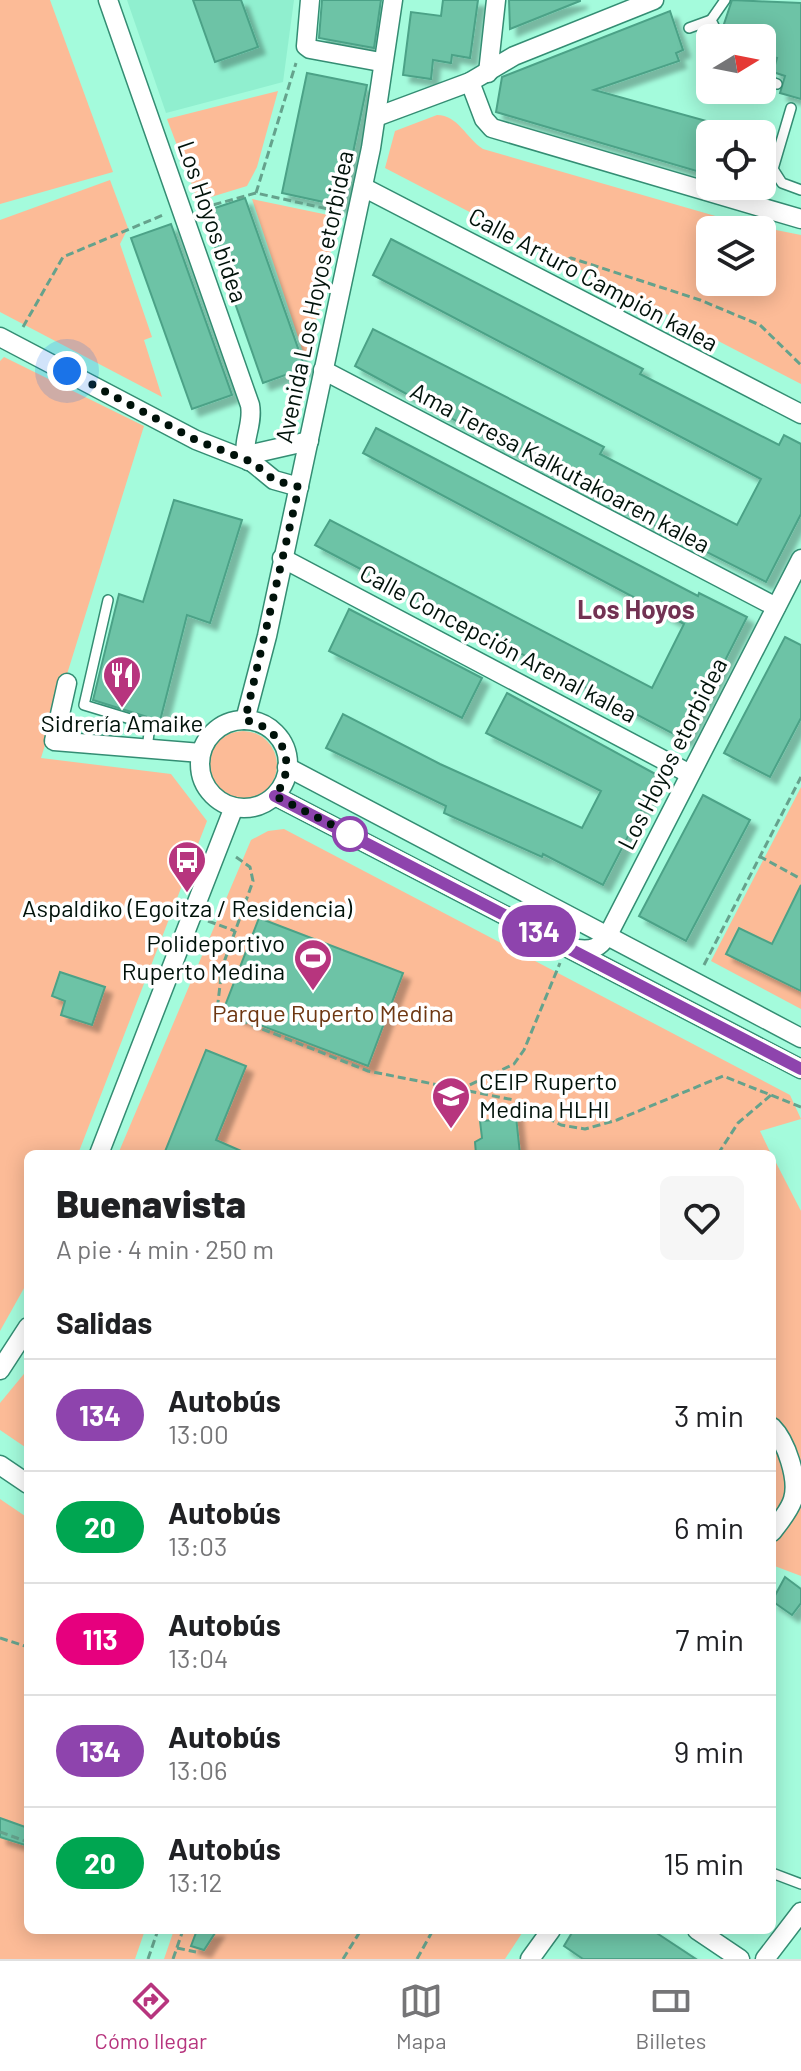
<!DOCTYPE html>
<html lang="es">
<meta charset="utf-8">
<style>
:root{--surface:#fff;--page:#f6f6f6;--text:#202124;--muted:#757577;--line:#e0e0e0;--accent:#b7357e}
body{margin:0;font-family:Barlow,sans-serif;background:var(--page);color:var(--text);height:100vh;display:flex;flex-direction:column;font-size:30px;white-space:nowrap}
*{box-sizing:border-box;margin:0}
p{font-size:26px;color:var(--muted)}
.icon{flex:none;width:44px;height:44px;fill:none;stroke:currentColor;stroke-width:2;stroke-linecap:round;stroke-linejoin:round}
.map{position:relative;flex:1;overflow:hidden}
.panel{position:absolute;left:24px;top:1150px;width:752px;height:784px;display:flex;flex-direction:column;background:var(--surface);border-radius:12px;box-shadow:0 4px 20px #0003}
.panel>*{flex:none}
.badge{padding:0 16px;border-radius:26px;font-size:28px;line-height:52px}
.needle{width:52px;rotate:80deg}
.tools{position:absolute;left:696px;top:24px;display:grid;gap:16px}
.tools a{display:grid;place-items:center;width:80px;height:80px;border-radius:12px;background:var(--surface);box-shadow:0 4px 20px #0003;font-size:40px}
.you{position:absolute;width:40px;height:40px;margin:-20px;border:6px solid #fff;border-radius:50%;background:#1a73e8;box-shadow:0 0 0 12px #1a73e833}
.map>.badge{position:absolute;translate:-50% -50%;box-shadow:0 0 0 4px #fff}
h2{padding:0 32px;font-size:30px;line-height:72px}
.round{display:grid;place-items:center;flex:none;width:84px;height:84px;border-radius:12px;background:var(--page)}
.summary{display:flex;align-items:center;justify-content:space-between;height:136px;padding:0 32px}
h1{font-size:38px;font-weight:800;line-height:60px}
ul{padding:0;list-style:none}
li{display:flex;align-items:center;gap:24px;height:112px;padding:0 32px;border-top:2px solid var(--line)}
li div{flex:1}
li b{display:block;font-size:30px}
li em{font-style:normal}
li .badge{min-width:88px;font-weight:700;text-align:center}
.dock{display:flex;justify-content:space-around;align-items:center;height:112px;border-top:2px solid var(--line);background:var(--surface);font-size:22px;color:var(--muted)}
.dock a{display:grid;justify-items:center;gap:4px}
.dock .active{color:var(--accent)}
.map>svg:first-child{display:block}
.built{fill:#90efcf}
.green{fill:#fcbb97;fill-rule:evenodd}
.building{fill:#6dc3a6;stroke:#4ca287;stroke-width:2;filter:url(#shadow)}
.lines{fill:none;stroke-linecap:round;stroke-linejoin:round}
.service-casing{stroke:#348d73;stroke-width:12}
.minor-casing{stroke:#348d73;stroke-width:21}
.path{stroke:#65a28c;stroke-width:3;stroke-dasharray:8 4;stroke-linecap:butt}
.service{stroke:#fff;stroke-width:9}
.minor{stroke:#fff;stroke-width:18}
.line-casing{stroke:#fff;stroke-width:18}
.line{stroke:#8e44ad;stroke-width:12}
.walk{stroke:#00120a;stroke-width:8;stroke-dasharray:0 14.4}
.stop-dot{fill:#fff;stroke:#8e44ad;stroke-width:4}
.labels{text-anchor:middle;stroke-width:7;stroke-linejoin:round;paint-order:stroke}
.street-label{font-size:24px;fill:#00120a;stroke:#fff}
.poi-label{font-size:24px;fill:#00120a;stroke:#fff}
.park-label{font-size:24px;fill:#6e3712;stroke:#fff}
.neighbourhood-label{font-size:26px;font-weight:bold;fill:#723253;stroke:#fff}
</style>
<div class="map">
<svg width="801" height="1959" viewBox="0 0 801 1959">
<defs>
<filter id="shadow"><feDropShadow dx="7" dy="7" stdDeviation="2" flood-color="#0004"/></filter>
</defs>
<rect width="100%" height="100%" fill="#a4fbdc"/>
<!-- built -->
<path class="built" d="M127 0H294L283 82 166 113Z"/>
<!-- green -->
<g class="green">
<path d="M0 0H50L113 172 0 204Z"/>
<path d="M278 91 257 167 247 186 198 201 167 119Z"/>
<path d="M437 115C458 115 466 138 483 149L771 232 776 230 801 235V384L385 168 395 131ZM710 230H762V282H710Z"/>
<path d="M110 180 128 228 120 244 152 337 144 340 162 397 0 312V220Z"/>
<path d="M252 199 338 217 309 354 303 352Z"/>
<path d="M4 357 144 426 41 758 171 774 207 821 78 1154H28V1281L0 1331V361Z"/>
<circle cx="243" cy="765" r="34"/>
<path d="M801 787V1009L711 961Z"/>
<path d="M284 829 790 1095 801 1119 760 1131 771 1154H118L251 840 268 831Z"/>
<path d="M772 1155 801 1211V1576L772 1565Z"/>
<path d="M28 1369V1449L0 1430V1403Z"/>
<path d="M0 1499 28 1518V1828L0 1819Z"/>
<path d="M0 1837 28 1846V1930H145L135 1959H0Z"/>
<path d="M174 1930H524L505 1959H164Z"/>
</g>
<!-- building -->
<g class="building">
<path d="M193 0H241L258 47 215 62Z"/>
<path d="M322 0H381L374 48 319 38Z"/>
<path d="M443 0H478L470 58 452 55 451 63 433 60 431 79 403 75 411 12 441 16Z"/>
<path d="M509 0H580V1L510 29Z"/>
<path d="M732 0 801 3V99L780 93 785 76 773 72 777 58 762 54V38L727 37 723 27Z"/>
<path d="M670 11 683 50 676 53 679 61 594 90 710 122V175L496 112 502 77Z"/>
<path d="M307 73 367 85 342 206 282 193Z"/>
<path d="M245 198 305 368 263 383 203 212Z"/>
<path d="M171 224 232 395 192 409 131 238Z"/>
<path d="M391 239 643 369 640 374 779 445 784 435 801 444V514L766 582 576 486 355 366 373 329 604 447 600 454 737 525 761 479 373 275Z"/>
<path d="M376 428 698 596 699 593 747 617 685 740 315 545 330 520 652 688 684 624 363 453Z"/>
<path d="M174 500 242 520 210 623 187 615 160 721 93 700 119 594 143 602Z"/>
<path d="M349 609 482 678 462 718 329 651Z"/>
<path d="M785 637 801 645V718L770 777 724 753Z"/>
<path d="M507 693 659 776 603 885 543 854 542 857 444 813 446 806 326 748 343 714 440 764 582 828 601 791 486 733Z"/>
<path d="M703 795 750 820 686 941 639 916Z"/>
<path d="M801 885V991L726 954 739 928 772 944Z"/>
<path d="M259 918 403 973 368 1066 223 1011Z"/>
<path d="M60 972 105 987 92 1025 61 1015 65 1001 52 996Z"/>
<path d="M206 1050 246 1066 216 1140 248 1154H164Z"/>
<path d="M515 1107 520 1154H476L475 1142 482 1138 480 1121 495 1120 493 1110Z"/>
<path d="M785 1577 801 1589V1603L792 1615 772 1601Z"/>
<path d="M0 1818 28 1828V1846L0 1837Z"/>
<path d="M197 1930H217L204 1950 191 1946Z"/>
<path d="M579 1930H652L696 1959H583L564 1946 573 1931Z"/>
</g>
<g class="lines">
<!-- service casing -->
<g class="service-casing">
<g id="service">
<path d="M689 28 711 20"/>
<path d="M720 38 711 20 725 0"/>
<path d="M762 78 777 84"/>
<path d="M791 108 773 169 782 183 801 190"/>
<path d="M108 600 84 705 150 725 147 749"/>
<path d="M772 1873 801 1884"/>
</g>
</g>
<!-- minor casing -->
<g class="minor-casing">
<g id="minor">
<path d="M108 0 250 405C254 426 240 442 248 461"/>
<path d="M310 0 306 46 310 49 375 61"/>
<path d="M488 73 496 0"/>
<path d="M470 82 484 119 492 128 801 219"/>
<path d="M376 117 470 82 514 56 654 0"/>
<path d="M363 187 801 414"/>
<path d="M0 337 196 440 252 462"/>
<path d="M323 370 776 607"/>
<path d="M252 462V454L309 441"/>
<path d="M252 462 274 480 299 487"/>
<path d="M282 558 690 774"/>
<path d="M67 683 54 741 201 753"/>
<path d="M245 720 267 636 371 148 393 0"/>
<circle cx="244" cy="764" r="44"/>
<path d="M287 767 801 1038"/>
<path d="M275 796 801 1069"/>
<path d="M577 949C593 951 599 948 608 935L801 559"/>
<path d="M99 1154 234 807"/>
<path d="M0 1370 28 1327"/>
<path d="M772 1427C786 1441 799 1479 793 1499 790 1510 779 1523 772 1532"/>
<path d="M0 1465 28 1484"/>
<path d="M697 1930 740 1959"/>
<path d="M530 1959 551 1930"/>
<path d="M765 1959 801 1912"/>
</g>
</g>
<!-- path -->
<g class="path">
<path d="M256 193 296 63"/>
<path d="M202 208 256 193 337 211"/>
<path d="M557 264 571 258 700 300 760 325 801 365"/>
<path d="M23 327 63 257 163 215"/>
<path d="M759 856 801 879"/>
<path d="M236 857 250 867 253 881 222 968 217 1011 368 1071 514 1100 561 1125 585 1129 617 1120 723 1076 801 1107"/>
<path d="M208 921 235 931"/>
<path d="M704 965 801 777"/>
<path d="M459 1090 514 1064 524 1050 560 963"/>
<path d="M718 1154 738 1123 771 1095"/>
<path d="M0 1638 28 1647"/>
<path d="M0 1832 28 1842"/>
<path d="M177 1948 196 1952"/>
<path d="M148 1959 158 1930"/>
<path d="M173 1959 183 1930"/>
<path d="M343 1959 361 1930"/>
<path d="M417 1959 433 1930"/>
</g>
<!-- service -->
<use href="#service" class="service"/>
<!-- minor -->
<use href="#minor" class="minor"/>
</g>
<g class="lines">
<!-- line casing -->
<g class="line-casing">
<path id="line" d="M275 796 801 1069"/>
</g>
<!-- line -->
<use href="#line" class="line"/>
<!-- walk -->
<path class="walk" d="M67 371 196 440 252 462 274 480 299 487 245 720C283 728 299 764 275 796L350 834"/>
</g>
<!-- icons -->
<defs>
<g id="restaurant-pin" transform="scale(2)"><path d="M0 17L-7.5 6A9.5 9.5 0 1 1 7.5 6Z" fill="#b7357e" stroke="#fff"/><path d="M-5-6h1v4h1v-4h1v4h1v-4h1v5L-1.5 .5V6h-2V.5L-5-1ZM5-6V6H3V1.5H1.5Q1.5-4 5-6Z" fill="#fff"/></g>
<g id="bus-pin" transform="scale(2)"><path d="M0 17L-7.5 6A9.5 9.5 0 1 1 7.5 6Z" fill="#b7357e" stroke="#fff"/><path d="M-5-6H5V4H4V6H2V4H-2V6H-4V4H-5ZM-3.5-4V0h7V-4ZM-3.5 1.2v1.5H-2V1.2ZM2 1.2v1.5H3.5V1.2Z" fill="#fff"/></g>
<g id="stadium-pin" transform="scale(2)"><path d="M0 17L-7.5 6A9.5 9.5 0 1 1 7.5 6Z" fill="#b7357e" stroke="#fff"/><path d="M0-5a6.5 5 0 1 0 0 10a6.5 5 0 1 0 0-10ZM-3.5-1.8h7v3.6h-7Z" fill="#fff"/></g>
<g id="school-pin" transform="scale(2)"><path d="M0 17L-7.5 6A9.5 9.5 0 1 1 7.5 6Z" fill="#b7357e" stroke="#fff"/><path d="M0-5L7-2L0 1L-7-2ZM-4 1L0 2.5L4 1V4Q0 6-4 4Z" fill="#fff"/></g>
</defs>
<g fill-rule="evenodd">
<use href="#restaurant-pin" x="122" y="675"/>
<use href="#bus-pin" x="187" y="860"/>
<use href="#stadium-pin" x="313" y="958"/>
<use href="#school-pin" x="451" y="1096"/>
</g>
<!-- markers -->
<circle class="stop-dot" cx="350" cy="834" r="16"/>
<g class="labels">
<!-- street labels -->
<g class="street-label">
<text transform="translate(212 222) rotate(71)" y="8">Los Hoyos bidea</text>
<text transform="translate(593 280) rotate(28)" y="8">Calle Arturo Campión kalea</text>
<text transform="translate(315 297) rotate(-78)" y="8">Avenida Los Hoyos etorbidea</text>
<text transform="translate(560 468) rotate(28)" y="8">Ama Teresa Kalkutakoaren kalea</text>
<text transform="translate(498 644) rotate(28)" y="8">Calle Concepción Arenal kalea</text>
<text transform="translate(673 754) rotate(-63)" y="8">Los Hoyos etorbidea</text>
</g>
<!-- poi labels -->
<g class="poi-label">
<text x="122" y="732">Sidrería Amaike</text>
<text x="187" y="917">Aspaldiko (Egoitza / Residencia)</text>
<text x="285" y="952" text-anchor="end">Polideportivo<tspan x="285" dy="28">Ruperto Medina</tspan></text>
<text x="479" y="1090" text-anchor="start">CEIP Ruperto<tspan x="479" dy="28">Medina HLHI</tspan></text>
</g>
<!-- park labels -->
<g class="park-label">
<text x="333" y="1022">Parque Ruperto Medina</text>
</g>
<!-- neighbourhood labels -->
<g class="neighbourhood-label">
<text x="636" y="619">Los Hoyos</text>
</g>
</g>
</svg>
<div class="tools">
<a><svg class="needle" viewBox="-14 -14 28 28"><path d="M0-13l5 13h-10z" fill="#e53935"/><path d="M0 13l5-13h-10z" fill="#757577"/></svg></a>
<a><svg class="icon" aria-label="locate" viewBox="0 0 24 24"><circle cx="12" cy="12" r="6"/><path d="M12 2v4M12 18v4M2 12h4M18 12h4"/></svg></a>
<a><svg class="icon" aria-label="layers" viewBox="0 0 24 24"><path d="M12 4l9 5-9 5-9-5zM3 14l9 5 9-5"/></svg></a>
</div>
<div class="you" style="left:67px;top:371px"></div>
<b class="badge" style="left:539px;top:931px;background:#8e44ad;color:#fff">134</b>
<section class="panel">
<div class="summary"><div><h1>Buenavista</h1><p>A pie · 4 min · 250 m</p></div><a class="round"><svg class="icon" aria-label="heart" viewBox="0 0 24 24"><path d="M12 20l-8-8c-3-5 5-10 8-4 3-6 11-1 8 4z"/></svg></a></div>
<h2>Salidas</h2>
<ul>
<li><span class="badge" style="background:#8e44ad;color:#fff">134</span><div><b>Autobús</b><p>13:00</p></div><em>3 min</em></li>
<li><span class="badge" style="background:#00a651;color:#fff">20</span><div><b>Autobús</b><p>13:03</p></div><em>6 min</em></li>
<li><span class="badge" style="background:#e6007e;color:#fff">113</span><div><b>Autobús</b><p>13:04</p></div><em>7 min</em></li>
<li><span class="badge" style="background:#8e44ad;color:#fff">134</span><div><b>Autobús</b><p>13:06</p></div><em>9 min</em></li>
<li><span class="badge" style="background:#00a651;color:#fff">20</span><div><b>Autobús</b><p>13:12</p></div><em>15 min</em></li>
</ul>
</section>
</div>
<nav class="dock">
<a class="active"><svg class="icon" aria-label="directions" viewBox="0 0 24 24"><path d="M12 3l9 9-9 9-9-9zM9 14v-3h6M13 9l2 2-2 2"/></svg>Cómo llegar</a>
<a><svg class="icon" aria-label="map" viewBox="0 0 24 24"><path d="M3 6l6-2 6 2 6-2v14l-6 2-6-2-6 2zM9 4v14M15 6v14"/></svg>Mapa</a>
<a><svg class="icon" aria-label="tickets" viewBox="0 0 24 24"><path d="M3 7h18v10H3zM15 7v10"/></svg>Billetes</a>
</nav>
